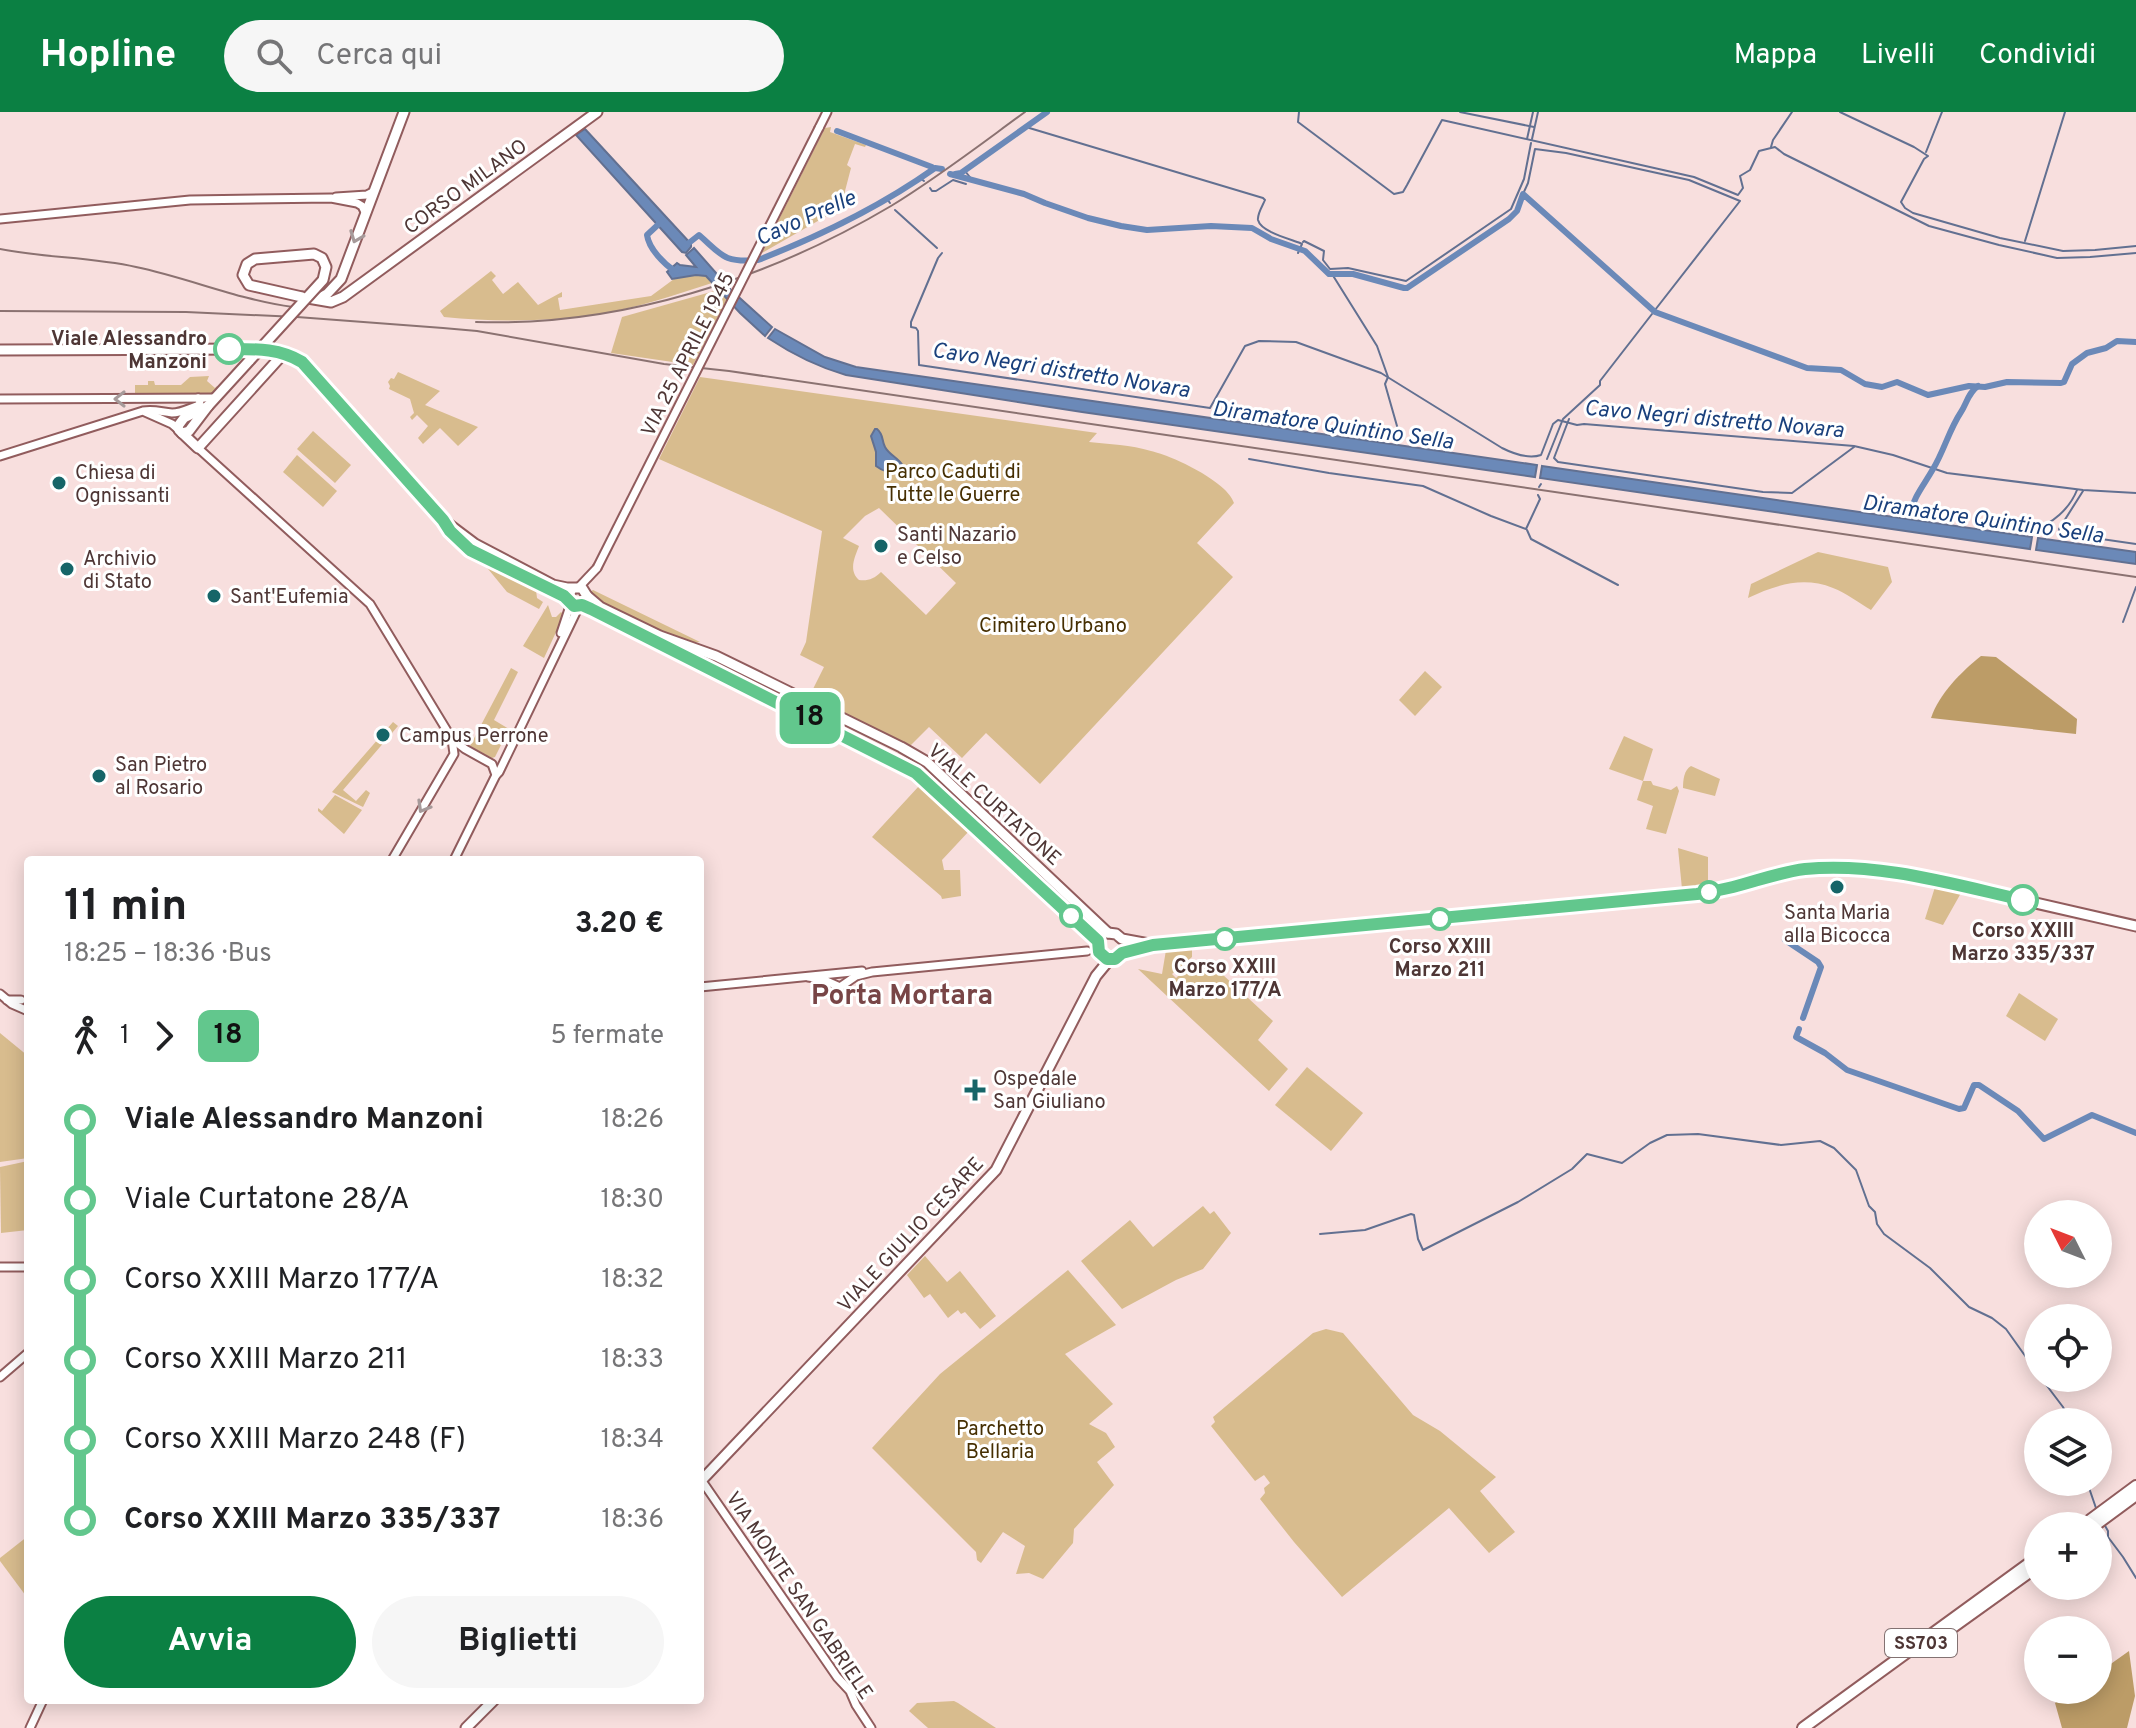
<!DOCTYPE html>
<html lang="it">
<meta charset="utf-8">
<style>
:root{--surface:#fff;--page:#f6f6f6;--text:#202124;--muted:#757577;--accent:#0b8043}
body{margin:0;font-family:Overpass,sans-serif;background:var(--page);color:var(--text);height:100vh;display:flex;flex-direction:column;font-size:30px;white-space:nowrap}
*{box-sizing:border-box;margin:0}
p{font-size:26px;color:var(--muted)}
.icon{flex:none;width:44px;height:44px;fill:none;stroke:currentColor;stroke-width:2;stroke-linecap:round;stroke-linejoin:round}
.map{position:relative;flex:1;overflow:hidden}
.drawer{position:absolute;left:24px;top:744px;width:680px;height:848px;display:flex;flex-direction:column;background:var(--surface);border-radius:8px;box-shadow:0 4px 20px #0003}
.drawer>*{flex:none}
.badge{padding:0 16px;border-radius:12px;font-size:28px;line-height:52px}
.needle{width:52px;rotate:312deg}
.fabs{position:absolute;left:2024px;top:1088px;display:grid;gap:16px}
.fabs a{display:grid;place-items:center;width:88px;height:88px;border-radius:50%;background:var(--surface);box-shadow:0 4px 20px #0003;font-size:40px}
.map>.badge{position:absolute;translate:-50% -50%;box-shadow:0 0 0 4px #fff}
.legs{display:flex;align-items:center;gap:12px;height:88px;padding:0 40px;font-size:26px}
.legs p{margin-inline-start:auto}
.summary{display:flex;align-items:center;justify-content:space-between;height:136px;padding:0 40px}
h1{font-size:44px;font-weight:700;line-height:60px}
.action{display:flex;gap:16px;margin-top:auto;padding:16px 40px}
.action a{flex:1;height:92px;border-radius:48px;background:var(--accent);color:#fff;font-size:32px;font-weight:700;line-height:92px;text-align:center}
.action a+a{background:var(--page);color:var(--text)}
ul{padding:0 40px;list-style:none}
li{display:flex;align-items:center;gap:28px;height:80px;font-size:30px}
li i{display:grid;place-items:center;width:12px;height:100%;margin:0 10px;background:currentColor}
li i::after{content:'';width:20px;height:20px;margin:-10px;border:6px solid;border-radius:50%;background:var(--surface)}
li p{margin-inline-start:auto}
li:first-child i{background:linear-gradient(#0000 50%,currentColor 0)}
li:last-child i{background:linear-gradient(currentColor 50%,#0000 0)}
header{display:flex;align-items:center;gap:48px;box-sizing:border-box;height:112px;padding:0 40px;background:var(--accent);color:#fff}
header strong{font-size:38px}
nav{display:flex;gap:44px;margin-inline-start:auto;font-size:28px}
.search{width:560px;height:72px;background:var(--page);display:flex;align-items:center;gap:20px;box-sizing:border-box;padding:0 28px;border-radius:44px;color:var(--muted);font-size:30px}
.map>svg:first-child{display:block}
.green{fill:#d8bc8e;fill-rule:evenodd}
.forest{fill:#bc9c67}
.water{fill:#6b89b8;stroke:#627091;stroke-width:2}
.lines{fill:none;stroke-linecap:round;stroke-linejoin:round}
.stream{stroke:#627091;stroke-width:2}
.canal{stroke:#6b89b8;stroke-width:6}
.minor-casing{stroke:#915c5d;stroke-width:11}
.major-casing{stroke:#915c5d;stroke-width:13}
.highway-casing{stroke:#915c5d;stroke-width:14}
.minor{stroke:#fff;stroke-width:7}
.major{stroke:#fff;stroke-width:9}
.highway{stroke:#fff;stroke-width:10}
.rail{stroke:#8b7271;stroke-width:2}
.minor-bridge-casing{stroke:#915c5d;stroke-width:11;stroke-linecap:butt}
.major-bridge-casing{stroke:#915c5d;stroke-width:13;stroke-linecap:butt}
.minor-bridge{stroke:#fff;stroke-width:7}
.major-bridge{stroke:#fff;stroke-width:9}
.oneway{stroke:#a69a9a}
.line-1-casing{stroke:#fff;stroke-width:18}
.line-1{stroke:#62c78d;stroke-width:12}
.stop-1-dot{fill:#fff;stroke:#62c78d;stroke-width:4}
.poi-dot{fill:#166568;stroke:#fff;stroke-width:3}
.labels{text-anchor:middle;stroke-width:6;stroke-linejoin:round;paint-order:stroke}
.shield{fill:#fff;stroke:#837272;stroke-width:2}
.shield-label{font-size:18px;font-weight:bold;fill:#4e3635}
.street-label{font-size:20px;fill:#4e3635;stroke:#fff}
.stop-label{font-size:20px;font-weight:bold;fill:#4e3635;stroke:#fff}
.park-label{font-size:20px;fill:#462f02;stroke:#fff}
.poi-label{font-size:20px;fill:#4e3635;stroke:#fff;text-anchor:start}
.water-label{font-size:22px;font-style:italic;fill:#1a407c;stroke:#fff}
.district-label{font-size:28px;font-weight:bold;fill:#784546;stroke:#fff}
</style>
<header>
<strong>Hopline</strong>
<div class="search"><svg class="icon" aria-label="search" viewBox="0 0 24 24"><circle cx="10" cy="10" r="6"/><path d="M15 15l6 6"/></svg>Cerca qui</div>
<nav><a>Mappa</a><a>Livelli</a><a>Condividi</a></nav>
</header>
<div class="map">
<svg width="2136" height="1616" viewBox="0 0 2136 1616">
<rect width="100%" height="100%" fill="#f8dfde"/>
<!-- green -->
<g class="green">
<path d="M831 15 830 20 866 33 865 35 855 32 847 53 851 56 845 79 844 94 762 141 825 16Z"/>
<path d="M491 159 496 164 492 168 503 182 518 170 538 193 562 180V185L558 186 560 198 651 184 674 167 696 163 706 164 712 171C675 183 637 196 599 202 548 210 495 210 444 205L440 199Z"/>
<path d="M718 178 727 187 693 253 611 241 622 205Z"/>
<path d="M398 260 440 279 425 293 478 315 458 334 440 316 423 332 418 326 428 314 417 303 412 308 410 305 414 301 410 287 389 277 390 274 388 270 391 266 394 267Z"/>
<path d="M209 264 207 269 215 276 217 274 219 276 212 281H135V273H148V269H154L155 273H181L190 265Z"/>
<path d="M700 265 1097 321 1089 330C1109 332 1131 333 1151 339 1173 344 1228 370 1234 391L1197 431 1233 465 1040 672 986 621 962 646 929 615 909 635 810 583 824 555 800 543 806 530 822 419 659 347ZM879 396 956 471 926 503 881 460C874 467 868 469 859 468 848 458 855 445 859 434L843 426 865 404Z"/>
<path d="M313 319 351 353 335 371 297 337Z"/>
<path d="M297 343 337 379 323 395 283 360Z"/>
<path d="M1818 440 1888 455 1892 470 1871 498C1859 491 1846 481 1833 476 1803 464 1775 473 1748 486L1751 472Z"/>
<path d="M484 452 536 478 537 486 543 490 539 497 507 480Z"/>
<path d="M593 478 700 530C678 534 620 501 598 491L591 484 590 480Z"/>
<path d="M548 493 552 505H556L561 500 564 503 544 546 523 534Z"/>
<path d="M511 556 518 560 494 608 509 617 495 645 492 646 470 634Z"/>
<path d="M1425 559 1442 575 1415 604 1399 588Z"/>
<path d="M393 610 398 614 343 678 356 689 366 678 370 681 363 695 332 680Z"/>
<path d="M1624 624 1653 637 1643 669H1651L1653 673 1671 678 1677 674 1679 679 1666 722 1646 717 1653 694 1637 688 1643 669 1609 657Z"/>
<path d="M1691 654 1720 667 1715 684 1683 676C1683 668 1684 658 1691 654Z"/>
<path d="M919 674 927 675 970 718 942 748 944 758H960L961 784 942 787 941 784 872 725Z"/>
<path d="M335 683 362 698 344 722 318 699V696L322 699Z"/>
<path d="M1678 736 1708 745V774L1682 777Z"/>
<path d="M1935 775 1961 781 1943 813 1925 807Z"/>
<path d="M1192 836V845L1172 862 1176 866 1194 849 1202 856 1209 850 1273 909 1258 928 1288 957 1269 979 1138 857 1162 862 1166 838Z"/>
<path d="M2019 881 2058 907 2045 929 2006 904Z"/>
<path d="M0 921 28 944V1046L0 1050Z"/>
<path d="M1307 955 1363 1001 1331 1039 1275 993Z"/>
<path d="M28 1049V1118L1 1121 0 1055Z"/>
<path d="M1203 1094 1210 1102 1214 1099 1231 1121 1203 1157 1176 1168 1122 1197 1081 1149 1130 1108 1153 1135Z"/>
<path d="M925 1144 947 1170 960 1159 996 1204 980 1217 965 1200 961 1202 958 1198 948 1206 930 1182 924 1186 907 1163Z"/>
<path d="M1068 1158 1116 1213 1065 1242 1113 1292 1089 1312 1106 1321 1115 1335 1097 1350 1114 1373 1074 1417 1073 1431 1043 1467 1029 1461 1016 1462 1025 1434 1003 1420 981 1451 977 1448 976 1440 872 1336 940 1262Z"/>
<path d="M1326 1217 1343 1221 1413 1303 1440 1319 1496 1365 1480 1379 1515 1420 1489 1441 1449 1396 1342 1485 1294 1430 1260 1387 1265 1381 1264 1376 1270 1371 1264 1363 1255 1369 1211 1314 1215 1310 1213 1305 1313 1221Z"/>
<path d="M28 1424V1483L26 1484 0 1449V1446Z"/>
<path d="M954 1589 958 1591 996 1616H928L909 1599 917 1591Z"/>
</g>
<!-- forest -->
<g class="forest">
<path d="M1981 544 1996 545 2077 607 2076 622 1931 606C1939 582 1961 560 1981 544Z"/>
<path d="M2129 1539 2135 1584 2127 1616H2062L2055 1591 2073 1578H2098V1561Z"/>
</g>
<!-- water -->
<g class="water">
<path d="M585 17 691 132V135L686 141 682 140 576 23Z"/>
<path d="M694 136 731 178 772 215 765 224 740 201 706 164 696 163 672 167 667 160 677 151 680 153 696 155 686 143Z"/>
<path d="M775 217 825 245 856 255 1537 353 1535 365 1082 300 846 263C818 255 792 242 768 226Z"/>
<path d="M875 317H877C884 323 881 327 885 335 889 343 899 346 903 354L902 361C894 363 882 359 876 354V340L871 324Z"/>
<path d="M1542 354 2032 425 2030 437 1540 366Z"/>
<path d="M2038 426 2136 440V452L2036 438Z"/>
</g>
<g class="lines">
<!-- stream -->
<g class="stream">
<path d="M1299 0 1298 10 1394 82 1403 80 1407 73 1442 8 1694 65 1738 83 1743 76 1740 64 1750 58 1759 39 1775 35 1784 42 1929 114 1999 133 2057 146 2090 145 2136 141"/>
<path d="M1460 0 1534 15"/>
<path d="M1840 0 1914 35 1928 44 1924 47 1901 90 1905 96 1913 101 2000 126 2063 139 2095 138 2136 134"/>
<path d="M1026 15 1263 86 1265 88C1263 93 1257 102 1258 108 1261 120 1290 127 1300 131L1302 132 1298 141"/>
<path d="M1527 27 1533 0"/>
<path d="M1532 27 1538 0"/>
<path d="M1771 35 1773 28 1792 0"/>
<path d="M1926 40 1942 0"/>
<path d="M965 59 973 69"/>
<path d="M920 66 924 69"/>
<path d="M930 76 932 79H936L953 68 966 72"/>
<path d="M1523 82 1528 71 1535 37 1566 41 1689 68 1740 89 1655 198"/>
<path d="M887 87 890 91"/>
<path d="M895 98 937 136"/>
<path d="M2025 129 2065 0"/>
<path d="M1303 130 1304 129 1324 139 1323 148 1330 157 1348 156 1406 169 1511 97 1524 67 1531 31"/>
<path d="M942 141 938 146 911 210V215L916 216 918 219 919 253 1210 296 1245 234 1259 229 1296 230 1381 261 1502 336C1514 342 1529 347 1541 343L1553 312 1558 308 1577 313 1584 312 1854 334 1893 343 1947 361 2083 378 2136 381"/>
<path d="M1332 162 1377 234 1388 265 1385 272 1401 328"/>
<path d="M1569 307 1554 346 1558 350 1763 380 1792 381 1854 335"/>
<path d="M1249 347 1329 361 1423 374 1491 404 1526 417 1540 387 1538 383"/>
<path d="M1547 347 1563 307 1600 273V269L1652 202"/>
<path d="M1539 375 1541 372"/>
<path d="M2083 379 2059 417 2060 421 2136 432"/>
<path d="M2033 417C2052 413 2070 396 2077 378"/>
<path d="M1527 418 1531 427 1618 473"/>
<path d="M2123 510 2136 475"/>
<path d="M1320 1122 1365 1118 1411 1102 1414 1103 1418 1127 1423 1138 1518 1090 1572 1057 1587 1042 1622 1051 1650 1031 1667 1023 1698 1022 1781 1033 1820 1029 1834 1036 1856 1058 1869 1094 1875 1100 1877 1112 1884 1122 1930 1156 1969 1195 1992 1206 2006 1217 2038 1262"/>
<path d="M2041 1266 2063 1295 2071 1310"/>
<path d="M2087 1370 2097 1399"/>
<path d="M2104 1412 2108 1419V1425L2123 1445 2136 1466"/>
</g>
<!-- canal -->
<g class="canal">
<path d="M837 19 932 55"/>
<path d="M950 62 1024 82 1045 91 1088 106 1121 114 1147 118 1211 114 1252 116 1271 127 1305 139 1329 162H1353L1404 176H1407L1509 107 1517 99 1523 82 1655 200 1807 256 1841 258 1865 272 1882 275 1897 270 1928 283 1969 274 1985 275 2007 270 2061 271 2064 270 2072 252 2087 241 2106 236 2117 229 2136 230"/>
<path d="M955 62 961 61 1047 0"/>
<path d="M662 109 647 123C649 137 664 152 676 160"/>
<path d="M685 134 699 123C722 143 723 151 758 148 820 124 880 95 935 56L942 57"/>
<path d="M1910 402C1914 384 1924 373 1933 357 1944 339 1949 318 1961 300 1967 291 1968 281 1978 274"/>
<path d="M1785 828 1818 850 1821 855 1803 906"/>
<path d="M1799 917 1796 925 1825 941 1847 958 1959 997 1964 996 1974 973H1979L2018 999 2044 1027 2092 1003 2136 1021"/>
</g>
<!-- minor casing -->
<g class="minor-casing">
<g id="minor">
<path d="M819 16 827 0"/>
<path d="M336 85 367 83 373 80"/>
<path d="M0 107 190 88 331 86 357 91 362 94 365 100"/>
<path d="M0 287 215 286"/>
<path d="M145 300 172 312 179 318"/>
<path d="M198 336 370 492 452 627 465 637 492 652 496 663"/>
<path d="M0 344 143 299C154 297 161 300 172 301 181 301 190 296 199 293L200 289 198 286"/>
<path d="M579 475 597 456"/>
<path d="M561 521 571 491"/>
<path d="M392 748 454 642 452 627"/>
<path d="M454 748 496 663 499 660 579 494"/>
<path d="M808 865 822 867 840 875 856 864 872 860 1087 839"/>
<path d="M700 875 862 859"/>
<path d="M0 882 12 892 28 899"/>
<path d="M7 888H21"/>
<path d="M0 1155H28"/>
<path d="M0 1265 28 1241"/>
<path d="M702 1369 837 1565 850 1579 856 1593 871 1616"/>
<path d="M30 1616 43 1588"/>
</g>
</g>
<!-- major casing -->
<g class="major-casing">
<g id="major">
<path d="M302 185 331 190 343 185 597 0"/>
<path d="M318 187 327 182 341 167 404 0"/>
<path d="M0 238 255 237C272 238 287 240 302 250L443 408 475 432 553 473 567 476H582L587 484 584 492 577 494 571 491 568 485 572 477"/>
<path d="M208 294 184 306 178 314 179 318 198 336 284 241"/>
<path d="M182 321 189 319 208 294 250 248"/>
<path d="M454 422 470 438 533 469"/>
<path d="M587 484 600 495 660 524 716 544 901 635 927 650 1108 821"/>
<path d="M618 510 916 661 1098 829"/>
<path d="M1108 821 1116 822 1122 827 1149 832"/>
<path d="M1100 826C1095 836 1100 845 1110 847"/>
<path d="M700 1370 996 1058 1096 864 1110 847 1119 844 1122 841 1153 833 1697 782 1734 775 1774 763 1802 758 1853 756 1926 766 2136 814"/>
<path d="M466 1616 494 1588"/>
</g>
</g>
<!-- highway casing -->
<g class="highway-casing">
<g id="highway">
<path d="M2082 1414 2136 1374"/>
<path d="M2094 1414 2136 1383"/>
<path d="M1939 1525 2038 1454"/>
<path d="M1803 1616 2038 1445"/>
</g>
</g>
<!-- minor -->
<use href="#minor" class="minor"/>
<!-- major -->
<use href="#major" class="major"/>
<!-- highway -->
<use href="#highway" class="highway"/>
<!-- rail -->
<g class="rail">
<path d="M0 137C45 146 91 145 136 155 189 166 239 188 293 195"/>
<path d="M0 199 186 200 297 205 443 216 477 219 664 252 729 259 2136 465"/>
<path d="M476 210C620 215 768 167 891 94 937 66 981 32 1025 0"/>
</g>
<!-- minor-bridge casing -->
<g class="minor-bridge-casing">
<path id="minor-bridge" d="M597 456 819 16"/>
</g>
<!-- major-bridge casing -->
<g class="major-bridge-casing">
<path id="major-bridge" d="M250 248 323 168 326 155 322 146 314 142 255 147 247 152 243 163 249 173 302 185"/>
</g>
<!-- minor-bridge -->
<use href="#minor-bridge" class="minor-bridge"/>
<!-- major-bridge -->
<use href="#major-bridge" class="major-bridge"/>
</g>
<!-- one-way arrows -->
<defs><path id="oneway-chevron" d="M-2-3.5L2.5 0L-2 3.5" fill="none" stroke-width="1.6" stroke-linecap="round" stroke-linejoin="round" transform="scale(2)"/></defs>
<g class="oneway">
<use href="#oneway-chevron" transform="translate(356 125) rotate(111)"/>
<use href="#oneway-chevron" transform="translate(120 287) rotate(180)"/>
<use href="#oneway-chevron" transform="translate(423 695) rotate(120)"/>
</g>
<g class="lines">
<!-- line-1 casing -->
<g class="line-1-casing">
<path id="line-1" d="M229 237C255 237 279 236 302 250L443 408 450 419 470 438 564 484 574 494 582 493 591 497 916 661 1098 829 1099 840 1107 847H1115L1122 841 1153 833 1697 782C1709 780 1721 778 1733 775 1757 769 1780 760 1805 757 1878 750 1952 772 2023 788"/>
</g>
<!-- line-1 -->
<use href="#line-1" class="line-1"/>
</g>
<!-- markers -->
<g class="stop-1-dot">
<circle cx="229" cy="237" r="14"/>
<circle cx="1709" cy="780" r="10"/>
<circle cx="2023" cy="788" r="14"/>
<circle cx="1071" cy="804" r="10"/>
<circle cx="1440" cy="807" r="10"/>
<circle cx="1225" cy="827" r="10"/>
</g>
<g class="poi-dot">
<circle cx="59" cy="371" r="8"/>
<circle cx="881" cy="434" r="8"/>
<circle cx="67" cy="457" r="8"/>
<circle cx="214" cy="484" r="8"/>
<circle cx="383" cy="623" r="8"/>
<circle cx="99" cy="664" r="8"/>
<circle cx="1837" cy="775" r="8"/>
<path d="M971 966h8v8h8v8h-8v8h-8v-8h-8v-8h8z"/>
</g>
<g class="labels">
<!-- shield labels -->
<rect class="shield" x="1885" y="1517" width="72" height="28" rx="6"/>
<g class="shield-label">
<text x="1921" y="1537">SS703</text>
</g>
<!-- street labels -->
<g class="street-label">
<text transform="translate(465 74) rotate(-36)" y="7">CORSO MILANO</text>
<text transform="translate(687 242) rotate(-63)" y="7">VIA 25 APRILE 1945</text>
<text transform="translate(995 692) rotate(42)" y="7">VIALE CURTATONE</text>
<text transform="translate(910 1122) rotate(-47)" y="7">VIALE GIULIO CESARE</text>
<text transform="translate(800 1483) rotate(56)" y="7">VIA MONTE SAN GABRIELE</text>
</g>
<!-- stop labels -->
<g class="stop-label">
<text x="207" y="233" text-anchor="end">Viale Alessandro<tspan x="207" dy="23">Manzoni</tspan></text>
<text x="2023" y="825">Corso XXIII<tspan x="2023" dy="23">Marzo 335/337</tspan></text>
<text x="1440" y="841">Corso XXIII<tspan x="1440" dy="23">Marzo 211</tspan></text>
<text x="1225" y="861">Corso XXIII<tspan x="1225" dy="23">Marzo 177/A</tspan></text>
</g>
<!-- park labels -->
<g class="park-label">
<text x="953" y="366">Parco Caduti di<tspan x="953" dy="23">Tutte le Guerre</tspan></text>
<text x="1053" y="520">Cimitero Urbano</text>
<text x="1000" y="1323">Parchetto<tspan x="1000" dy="23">Bellaria</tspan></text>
</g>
<!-- poi labels -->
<g class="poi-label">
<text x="75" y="367">Chiesa di<tspan x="75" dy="23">Ognissanti</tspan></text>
<text x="897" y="429">Santi Nazario<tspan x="897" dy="23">e Celso</tspan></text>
<text x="83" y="453">Archivio<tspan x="83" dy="23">di Stato</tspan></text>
<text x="230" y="491">Sant'Eufemia</text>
<text x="399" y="630">Campus Perrone</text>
<text x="115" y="659">San Pietro<tspan x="115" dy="23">al Rosario</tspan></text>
<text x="1837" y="807" text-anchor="middle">Santa Maria<tspan x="1837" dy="23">alla Bicocca</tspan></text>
<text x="993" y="973">Ospedale<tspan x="993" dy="23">San Giuliano</tspan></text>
</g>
<!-- water labels -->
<g class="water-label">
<text transform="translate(805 105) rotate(-24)" y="8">Cavo Prelle</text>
<text transform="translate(1061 257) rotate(9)" y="8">Cavo Negri distretto Novara</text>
<text transform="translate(1714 306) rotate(5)" y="8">Cavo Negri distretto Novara</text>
<text transform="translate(1333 312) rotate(8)" y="8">Diramatore Quintino Sella</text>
<text transform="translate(1983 406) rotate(8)" y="8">Diramatore Quintino Sella</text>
</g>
<!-- district labels -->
<g class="district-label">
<text x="902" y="892">Porta Mortara</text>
</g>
</g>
</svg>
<div class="fabs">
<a><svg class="needle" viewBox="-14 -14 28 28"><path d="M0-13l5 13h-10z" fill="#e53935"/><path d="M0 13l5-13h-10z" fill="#757577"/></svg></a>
<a><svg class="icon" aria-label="locate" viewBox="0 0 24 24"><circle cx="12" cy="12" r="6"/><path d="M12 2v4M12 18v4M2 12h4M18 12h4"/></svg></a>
<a><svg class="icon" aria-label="layers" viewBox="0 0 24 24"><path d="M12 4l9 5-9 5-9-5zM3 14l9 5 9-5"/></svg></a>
<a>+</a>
<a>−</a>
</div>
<b class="badge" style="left:810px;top:606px;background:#62c78d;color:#111">18</b>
<section class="drawer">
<div class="summary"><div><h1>11 min</h1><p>18:25 – 18:36 · Bus</p></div><b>3.20 €</b></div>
<div class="legs"><svg class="icon" aria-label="walk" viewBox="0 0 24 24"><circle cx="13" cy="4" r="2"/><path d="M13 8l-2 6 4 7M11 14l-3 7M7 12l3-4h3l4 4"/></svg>1<svg class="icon" aria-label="forward" viewBox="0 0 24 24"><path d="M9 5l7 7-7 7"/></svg><b class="badge" style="background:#62c78d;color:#111">18</b><p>5 fermate</p></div>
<ul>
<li><i style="color:#62c78d"></i><b>Viale Alessandro Manzoni</b><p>18:26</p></li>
<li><i style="color:#62c78d"></i><span>Viale Curtatone 28/A</span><p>18:30</p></li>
<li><i style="color:#62c78d"></i><span>Corso XXIII Marzo 177/A</span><p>18:32</p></li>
<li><i style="color:#62c78d"></i><span>Corso XXIII Marzo 211</span><p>18:33</p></li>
<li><i style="color:#62c78d"></i><span>Corso XXIII Marzo 248 (F)</span><p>18:34</p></li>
<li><i style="color:#62c78d"></i><b>Corso XXIII Marzo 335/337</b><p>18:36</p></li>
</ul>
<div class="action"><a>Avvia</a><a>Biglietti</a></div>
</section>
</div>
